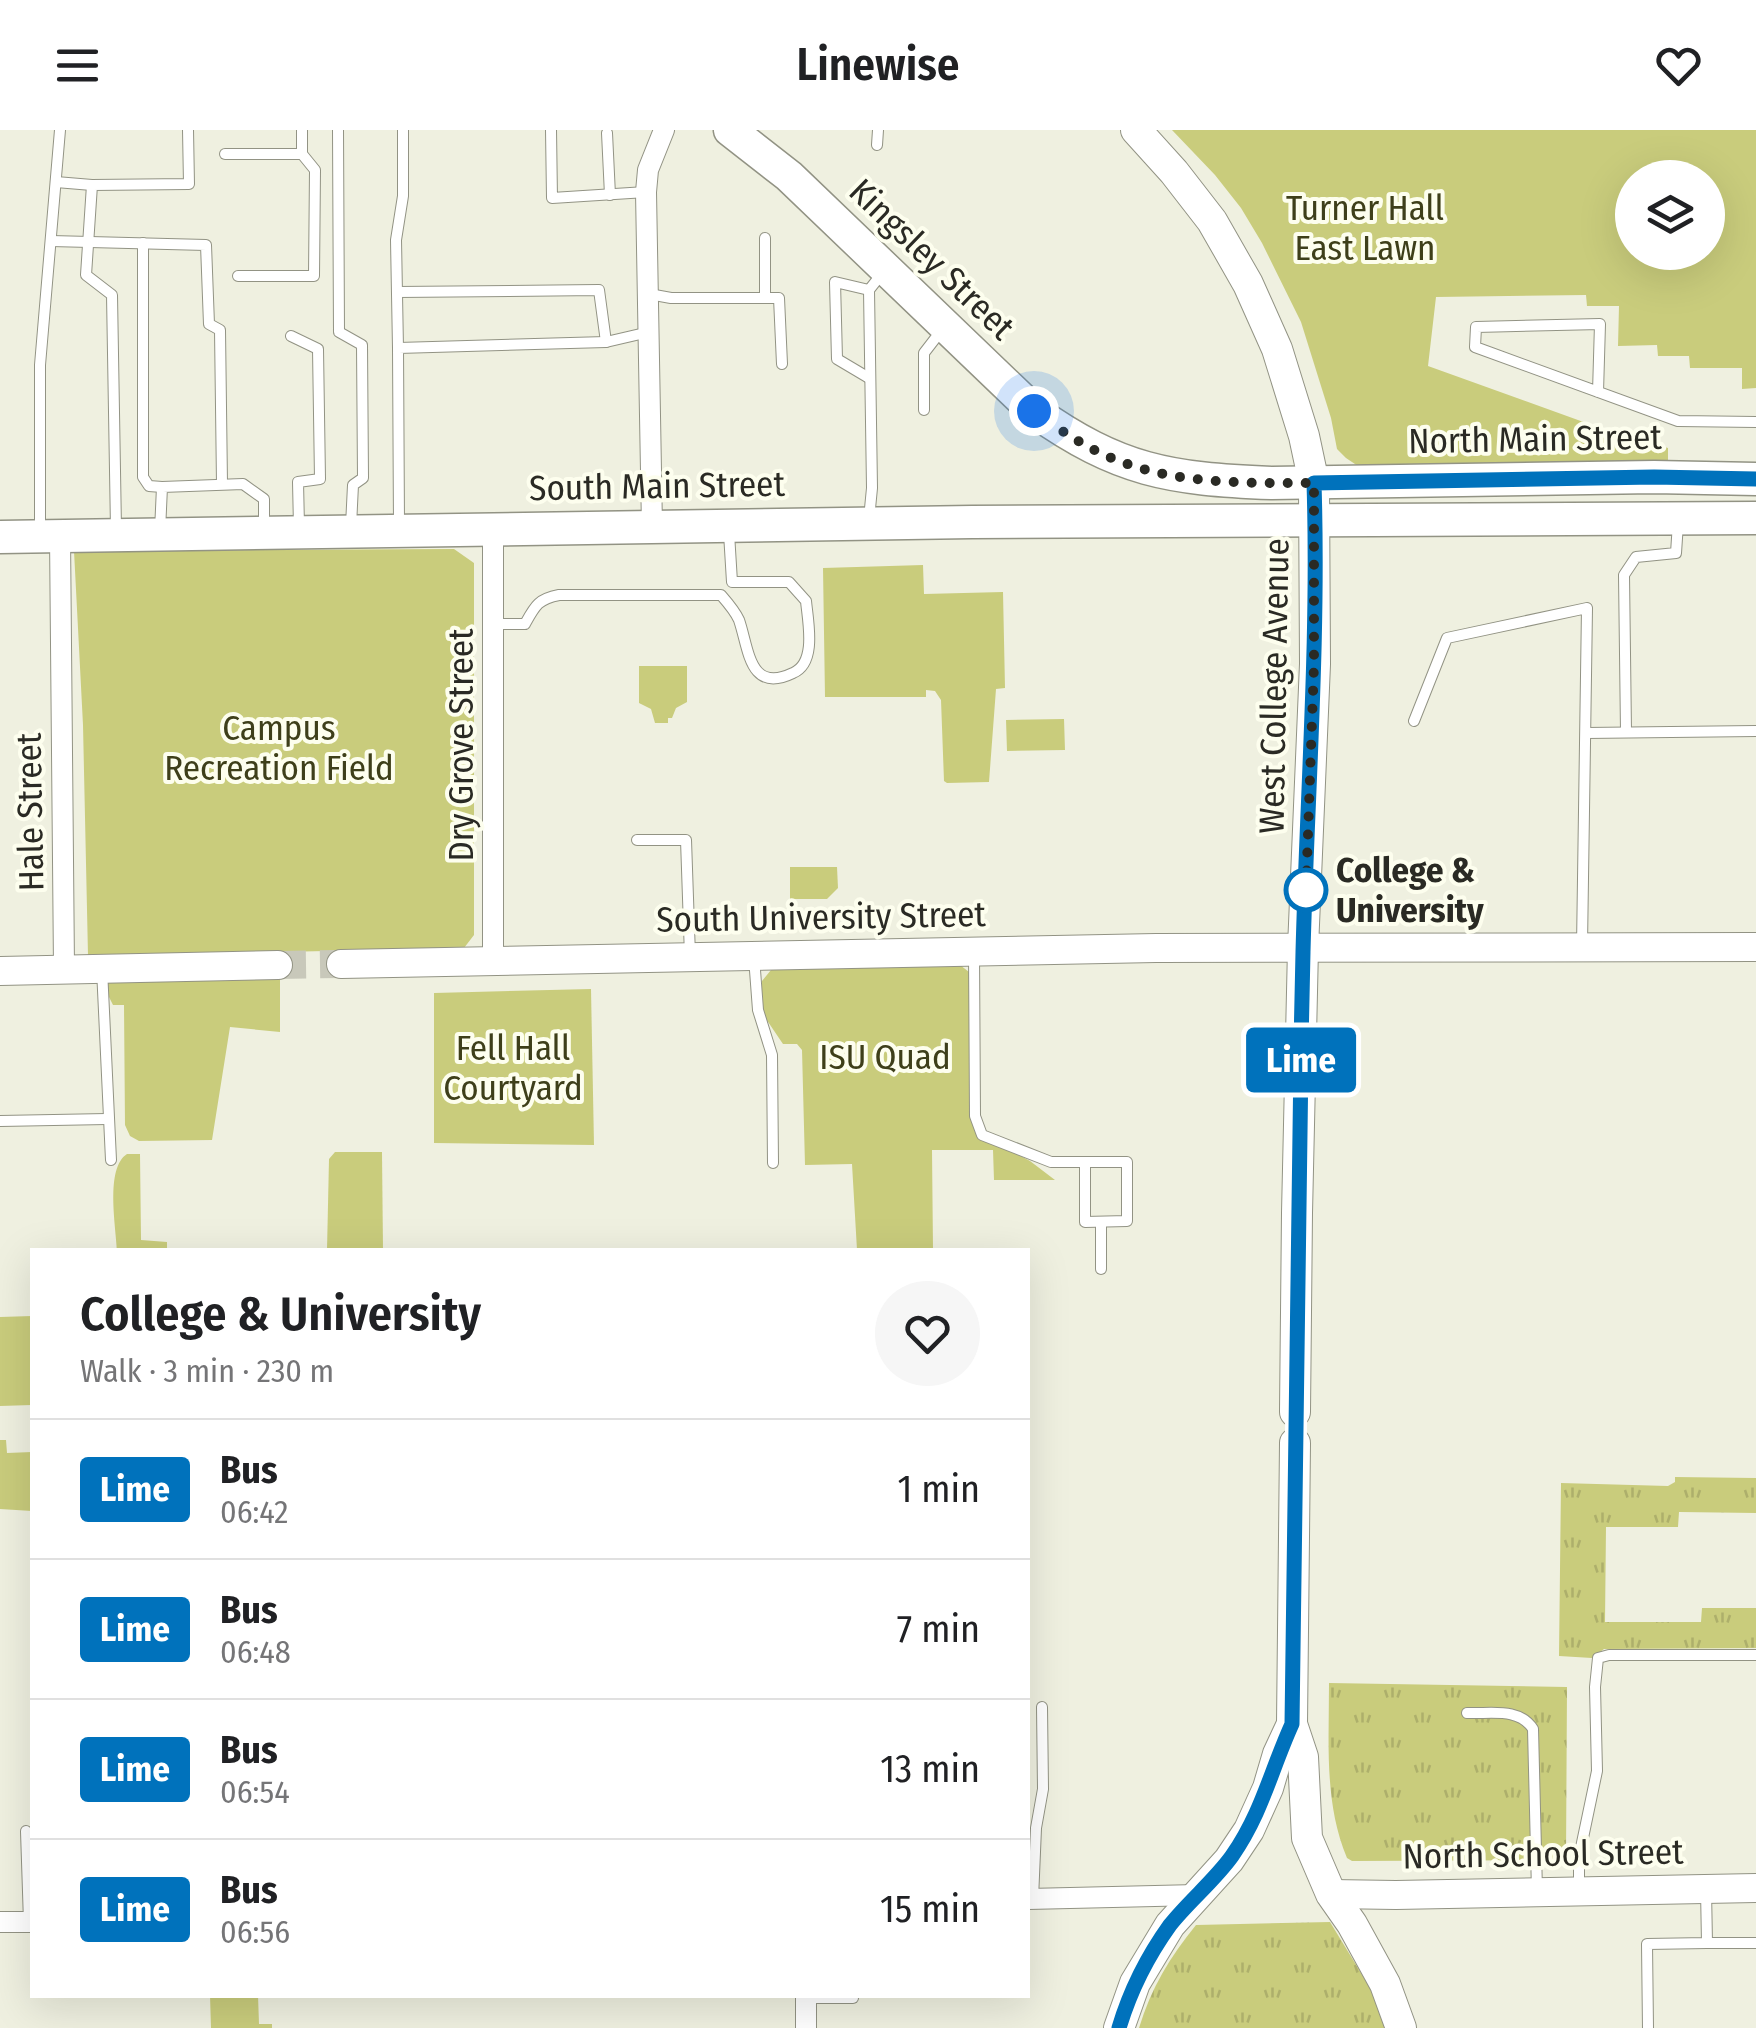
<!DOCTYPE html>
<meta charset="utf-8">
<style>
:root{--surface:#fff;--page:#f6f6f6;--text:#202124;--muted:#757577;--line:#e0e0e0}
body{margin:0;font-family:"Fira Sans Condensed",sans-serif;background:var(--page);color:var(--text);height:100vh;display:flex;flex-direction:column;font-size:38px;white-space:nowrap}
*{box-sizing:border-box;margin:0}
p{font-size:32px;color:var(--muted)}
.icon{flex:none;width:55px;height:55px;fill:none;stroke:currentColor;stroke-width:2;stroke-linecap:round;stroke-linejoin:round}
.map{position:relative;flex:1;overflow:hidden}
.side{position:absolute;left:30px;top:1118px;width:1000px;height:750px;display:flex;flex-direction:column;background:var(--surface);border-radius:0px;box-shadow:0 10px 40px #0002}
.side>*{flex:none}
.badge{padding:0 20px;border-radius:8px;font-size:35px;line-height:65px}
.fabs{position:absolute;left:1615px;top:30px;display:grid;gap:20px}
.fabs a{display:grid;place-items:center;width:110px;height:110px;border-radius:50%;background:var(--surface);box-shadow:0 10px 40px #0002;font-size:50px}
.you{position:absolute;width:50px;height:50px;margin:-25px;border:8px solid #fff;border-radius:50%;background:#1a73e8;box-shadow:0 0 0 15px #1a73e833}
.map>.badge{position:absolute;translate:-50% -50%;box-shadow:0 0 0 5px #fff}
.round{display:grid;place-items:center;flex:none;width:105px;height:105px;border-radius:52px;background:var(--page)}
.summary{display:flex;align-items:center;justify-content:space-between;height:170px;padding:0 50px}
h1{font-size:48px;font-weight:600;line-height:75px}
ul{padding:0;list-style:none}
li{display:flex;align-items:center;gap:30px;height:140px;padding:0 50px;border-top:2px solid var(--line)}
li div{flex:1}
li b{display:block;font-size:38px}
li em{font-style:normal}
li .badge{min-width:110px;font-weight:700;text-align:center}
header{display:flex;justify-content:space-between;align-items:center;height:130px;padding:0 50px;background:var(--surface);font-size:45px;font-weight:600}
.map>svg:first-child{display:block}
.grass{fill:url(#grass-tufts)}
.green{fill:#c9cc7c;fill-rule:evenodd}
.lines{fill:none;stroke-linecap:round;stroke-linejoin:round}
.tertiary-tunnel{stroke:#c8c8ba;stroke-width:28;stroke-dasharray:28 14;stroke-linecap:butt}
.service-casing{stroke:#929384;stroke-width:12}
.minor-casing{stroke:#929384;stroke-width:22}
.tertiary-casing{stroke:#929384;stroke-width:30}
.secondary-casing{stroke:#929384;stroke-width:32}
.primary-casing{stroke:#929384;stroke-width:35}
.service{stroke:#fff;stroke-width:10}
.minor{stroke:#fff;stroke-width:20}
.tertiary{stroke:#fff;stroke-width:28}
.secondary{stroke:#fff;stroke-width:30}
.primary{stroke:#fff;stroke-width:32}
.line-casing{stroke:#fff;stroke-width:22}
.line{stroke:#0072bc;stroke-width:15}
.walk{stroke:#2a2a24;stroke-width:10;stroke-dasharray:0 18}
.stop-dot{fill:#fff;stroke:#0072bc;stroke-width:5}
.labels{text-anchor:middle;stroke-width:8;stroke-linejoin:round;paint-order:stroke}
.park-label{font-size:35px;fill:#3e3f1a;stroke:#fdfeee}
.street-label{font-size:35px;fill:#2a2a24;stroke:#fdfeee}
.stop-label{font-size:35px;font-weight:bold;fill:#2a2a24;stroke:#fdfeee;text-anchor:start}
</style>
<header><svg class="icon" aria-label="menu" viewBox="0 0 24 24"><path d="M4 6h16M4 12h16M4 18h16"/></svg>Linewise<svg class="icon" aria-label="heart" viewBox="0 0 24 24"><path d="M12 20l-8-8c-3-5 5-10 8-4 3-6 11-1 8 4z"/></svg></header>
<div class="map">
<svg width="1756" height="1898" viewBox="0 0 1756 1898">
<defs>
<pattern id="grass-tufts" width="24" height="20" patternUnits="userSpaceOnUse" patternTransform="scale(2.5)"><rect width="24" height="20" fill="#c9cc7c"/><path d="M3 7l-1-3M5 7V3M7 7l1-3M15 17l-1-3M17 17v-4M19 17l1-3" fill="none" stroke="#adaf6b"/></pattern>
</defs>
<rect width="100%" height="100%" fill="#eff0e0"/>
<!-- grass -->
<g class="grass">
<path d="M1675 1347 1756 1348V1383L1679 1382 1678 1397H1606L1605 1492H1701L1702 1478H1756V1518L1604 1519 1592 1528 1559 1526 1561 1353 1668 1356 1675 1352Z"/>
<path d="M1329 1553 1567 1557 1566 1730 1352 1731 1347 1728C1324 1673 1329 1613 1329 1553Z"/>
<path d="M1330 1792 1369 1856 1389 1898H1139C1151 1858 1170 1827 1196 1795Z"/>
</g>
<!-- green -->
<g class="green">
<path d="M1172 0H1756V258L1742 259V238H1690L1689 226H1658L1657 215 1618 216 1619 176H1587L1586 165 1436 167 1428 236 1589 294 1668 318V335L1361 338 1346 328 1337 319 1331 288 1301 192 1262 113 1241 78 1215 45ZM1632 48H1708V122H1632Z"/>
<path d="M454 419 474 433V805L464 818 280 822V902L230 897 212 1010 139 1011 130 1006 125 995 124 875H113L88 825 83 595 74 421Z"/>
<path d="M923 435 924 464 1003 462 1005 558 996 559 989 652 947 653 944 651 941 570 935 561 926 560V567H825L823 438Z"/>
<path d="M639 536H687V572L676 578 672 588H668V593H655L651 579 639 573Z"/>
<path d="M1064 589 1065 620 1007 621 1006 590Z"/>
<path d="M790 737H837L838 758 827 769H790Z"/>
<path d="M960 835 969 842 970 987 978 1003 1030 1031 1055 1050H994L993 1020H932L933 1120H857L852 1034 805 1035 802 920 797 914H783L762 883V851L771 840Z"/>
<path d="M591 859 594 1015 434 1013V863Z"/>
<path d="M335 1022H382L383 1120H327L329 1029Z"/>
<path d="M127 1024H140L141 1110 167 1112V1120H117C116 1096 105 1038 127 1024Z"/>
<path d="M32 1186V1275L0 1276V1187Z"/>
<path d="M0 1310H6L7 1323 32 1322V1381L0 1379Z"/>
<path d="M210 1865H258L259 1894H272V1898H211Z"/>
</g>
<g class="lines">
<!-- tertiary-tunnel -->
<path class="tertiary-tunnel" d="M278 835 341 834"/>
<!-- service casing -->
<g class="service-casing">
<g id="service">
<path d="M338 0 339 202 362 215 363 348 353 355 351 396"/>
<path d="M551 0 552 68 646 62"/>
<path d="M607 3 610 65"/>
<path d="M877 15 878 0"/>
<path d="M225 24H302"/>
<path d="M56 52 92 55"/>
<path d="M765 108V168"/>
<path d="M51 111 206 115 209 194 220 200 222 354"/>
<path d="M143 113V347L149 356 162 357"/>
<path d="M238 146H314L315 40 302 24V0"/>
<path d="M397 162 599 160 606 212"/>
<path d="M649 164 671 168H779L782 234"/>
<path d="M291 206 318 219 320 349 298 352 299 396"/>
<path d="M398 218 396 110 403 66V0"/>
<path d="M869 248 837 229 835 152 869 160"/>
<path d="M1598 262 1600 194 1476 197 1475 217 1678 291 1756 292"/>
<path d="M924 280V223L941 201"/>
<path d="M869 389 872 358 869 160 884 141"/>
<path d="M399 394 398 218 606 212 649 202"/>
<path d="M116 399 112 165 86 145 92 55 189 54 188 0"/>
<path d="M160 401 162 357 243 354 264 369V396"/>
<path d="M40 403V235L60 0"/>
<path d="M494 494H525C535 476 538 469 559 465H721C728 473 735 481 739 490 749 519 749 564 793 543 817 533 808 492 806 471L789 452H732L729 403"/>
<path d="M1414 591 1447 508 1587 478 1582 816"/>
<path d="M1626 602 1624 445 1636 427 1676 423 1678 393"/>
<path d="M1586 603 1756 601"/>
<path d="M637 710H686L690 826"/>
<path d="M974 823 975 986 982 1005 1051 1032H1127V1091L1085 1092V1032"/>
<path d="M754 827 758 880 772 925 773 1033"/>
<path d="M102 839 111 1030"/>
<path d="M0 991 107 989"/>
<path d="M1101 1092V1139"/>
<path d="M1467 1583C1491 1584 1519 1577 1533 1599L1537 1761"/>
<path d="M26 1701 29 1792"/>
<path d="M1579 1761V1727L1597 1641 1595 1557 1598 1528 1609 1525H1756"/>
<path d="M1033 1769 1036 1698 1043 1659 1042 1577"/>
<path d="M1707 1813H1756"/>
<path d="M806 1868H853"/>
<path d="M1648 1898 1647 1814 1707 1813 1706 1760"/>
</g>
</g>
<!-- minor casing -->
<g class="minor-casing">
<g id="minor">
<path d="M652 397 646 62 648 40 664 0"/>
<path d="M493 398V832"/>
<path d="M60 406 64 838"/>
<path d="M1028 1769 1197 1765"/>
<path d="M0 1792H32"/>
<path d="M806 1865V1898"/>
</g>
</g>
<!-- tertiary casing -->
<g class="tertiary-casing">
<g id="tertiary">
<path d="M341 834 1156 818 1756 817"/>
<path d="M0 841 278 835"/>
<path d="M1331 1764 1396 1765 1756 1758"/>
</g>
</g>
<!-- secondary casing -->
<g class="secondary-casing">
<g id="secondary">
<path d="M1136 0 1174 42 1212 91 1248 154 1277 219 1304 306 1314 353 1315 534 1303 818 1297 1083 1295 1282"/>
<path d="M1292 1594 1303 1627 1307 1708 1331 1764 1352 1794 1385 1854 1401 1898"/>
<path d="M1119 1898 1135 1853 1170 1795 1229 1730 1249 1700 1268 1658 1278 1624 1292 1594 1295 1313"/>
</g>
</g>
<!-- primary casing -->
<g class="primary-casing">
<g id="primary">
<path d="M730 0 789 46 1034 281C1119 341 1169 349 1272 353L1654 347 1756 349"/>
<path d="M0 407 972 392 1756 388"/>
</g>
</g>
<!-- service -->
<use href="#service" class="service"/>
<!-- minor -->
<use href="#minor" class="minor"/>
<!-- tertiary -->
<use href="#tertiary" class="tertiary"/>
<!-- secondary -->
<use href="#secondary" class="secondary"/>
<!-- primary -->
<use href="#primary" class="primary"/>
</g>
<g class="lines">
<!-- line casing -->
<g class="line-casing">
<path id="line" d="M1119 1898C1130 1861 1147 1827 1170 1795 1189 1771 1214 1751 1232 1726 1262 1683 1271 1640 1292 1594 1296 1336 1297 1079 1303 822 1307 666 1319 510 1314 353L1654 347 1756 349"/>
</g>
<!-- line -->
<use href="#line" class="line"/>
<!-- walk -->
<path class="walk" d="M1034 281C1057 298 1080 314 1107 326 1172 355 1244 353 1314 353V534L1306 760"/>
</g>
<!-- markers -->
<circle class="stop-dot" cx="1306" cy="760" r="20"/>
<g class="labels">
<!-- park labels -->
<g class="park-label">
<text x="1365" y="90">Turner Hall<tspan x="1365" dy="40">East Lawn</tspan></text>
<text x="279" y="610">Campus<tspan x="279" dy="40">Recreation Field</tspan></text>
<text x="513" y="930">Fell Hall<tspan x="513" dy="40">Courtyard</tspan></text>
<text x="885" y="939">ISU Quad</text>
</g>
<!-- street labels -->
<g class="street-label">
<text transform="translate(932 129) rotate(44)" y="12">Kingsley Street</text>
<text transform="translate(1535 309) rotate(-1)" y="12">North Main Street</text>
<text transform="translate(657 356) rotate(-1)" y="12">South Main Street</text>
<text transform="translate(1274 556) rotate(-89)" y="12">West College Avenue</text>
<text transform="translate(461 615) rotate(-90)" y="12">Dry Grove Street</text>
<text transform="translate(30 682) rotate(-91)" y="12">Hale Street</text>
<text transform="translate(821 787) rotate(-1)" y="12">South University Street</text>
<text transform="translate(1543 1724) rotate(-1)" y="12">North School Street</text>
</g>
<!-- stop labels -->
<g class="stop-label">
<text x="1336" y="752">College &amp;<tspan x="1336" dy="40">University</tspan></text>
</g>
</g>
</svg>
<div class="fabs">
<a><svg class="icon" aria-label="layers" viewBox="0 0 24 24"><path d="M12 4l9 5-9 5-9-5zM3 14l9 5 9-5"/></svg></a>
</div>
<div class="you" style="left:1034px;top:281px"></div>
<b class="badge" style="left:1301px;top:930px;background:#0072bc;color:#fff">Lime</b>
<section class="side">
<div class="summary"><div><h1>College &amp; University</h1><p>Walk · 3 min · 230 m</p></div><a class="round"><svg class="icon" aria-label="heart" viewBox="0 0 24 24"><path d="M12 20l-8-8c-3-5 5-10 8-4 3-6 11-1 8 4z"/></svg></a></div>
<ul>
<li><span class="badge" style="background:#0072bc;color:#fff">Lime</span><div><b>Bus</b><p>06:42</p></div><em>1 min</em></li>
<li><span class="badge" style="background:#0072bc;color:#fff">Lime</span><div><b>Bus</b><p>06:48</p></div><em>7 min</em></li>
<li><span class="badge" style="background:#0072bc;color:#fff">Lime</span><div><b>Bus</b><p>06:54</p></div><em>13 min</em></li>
<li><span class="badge" style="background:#0072bc;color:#fff">Lime</span><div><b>Bus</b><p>06:56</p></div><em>15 min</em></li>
</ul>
</section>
</div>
